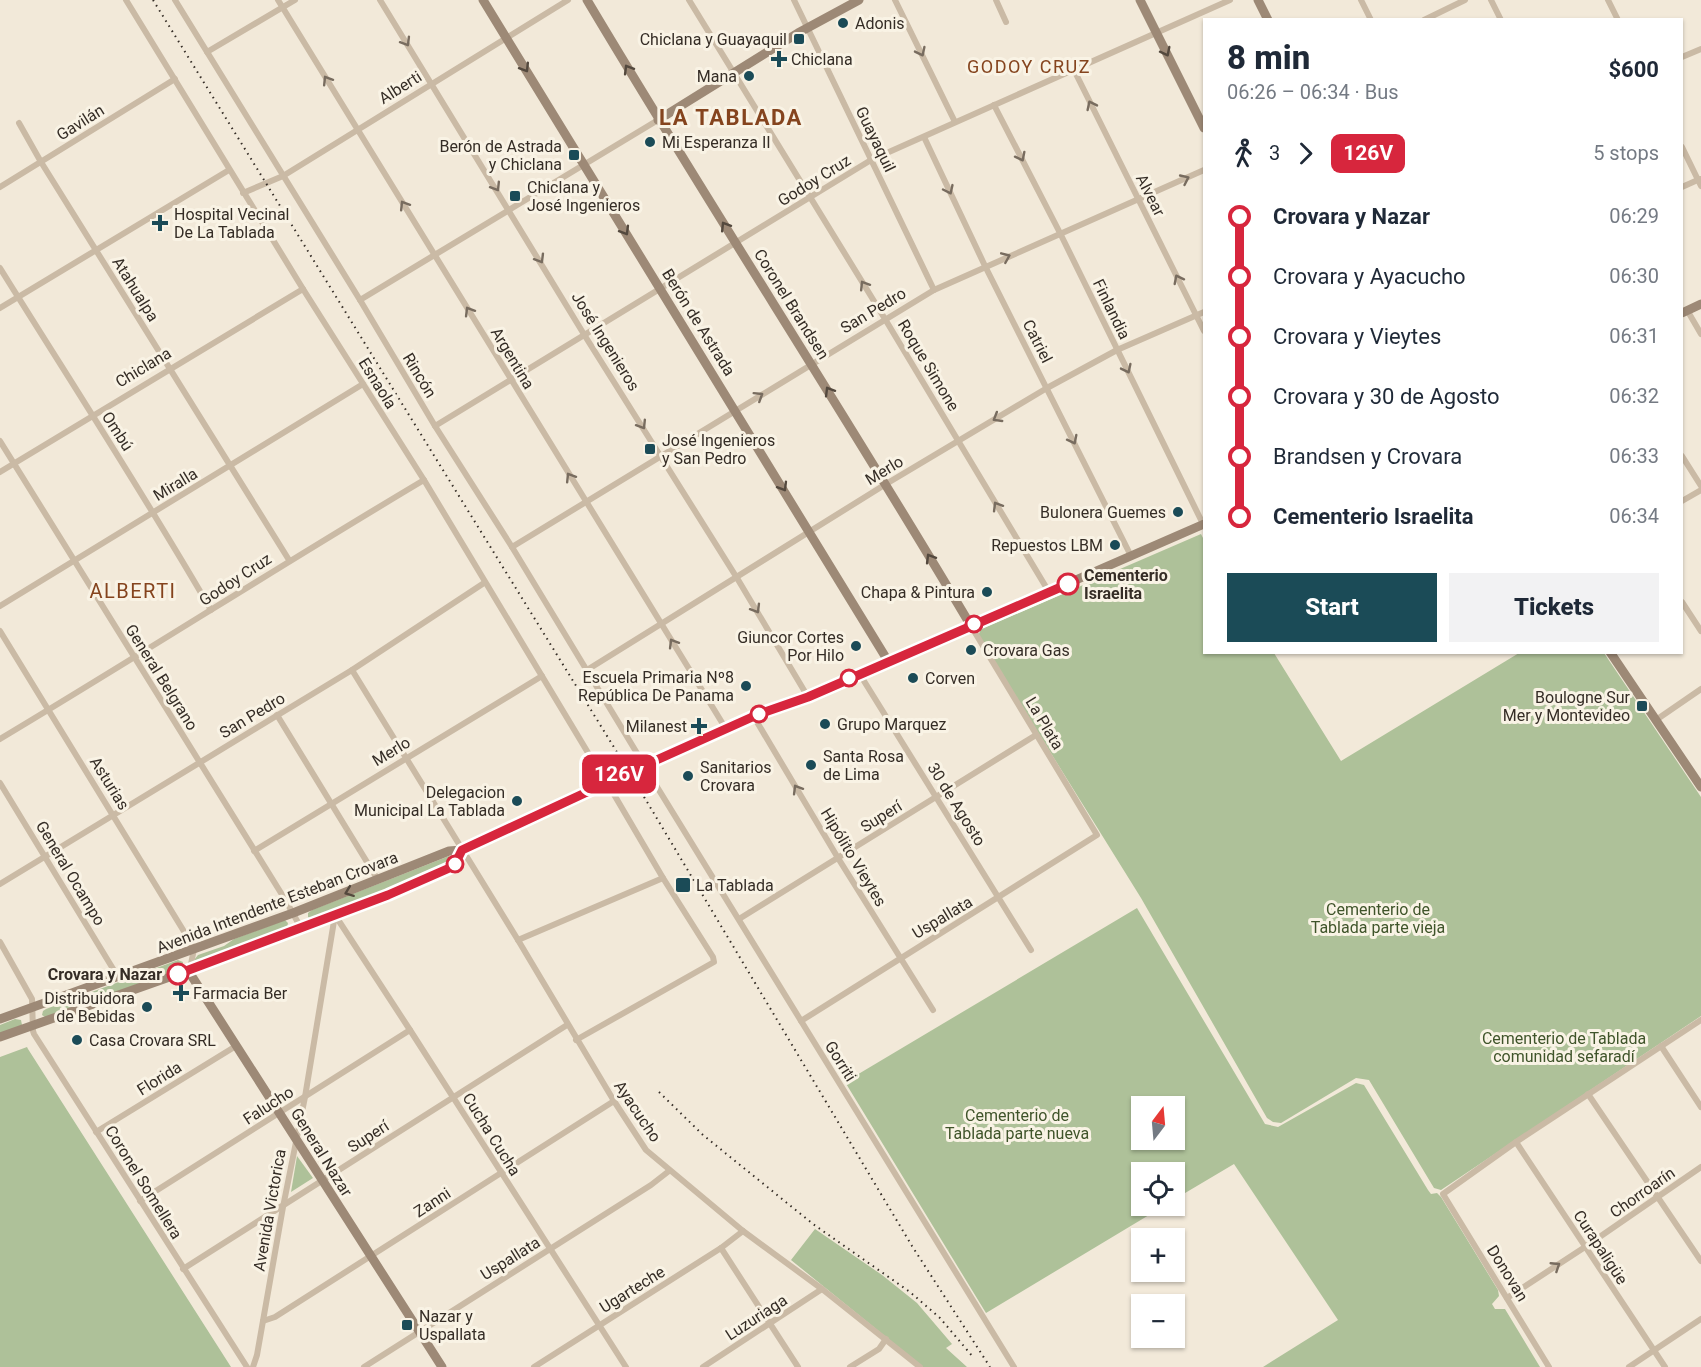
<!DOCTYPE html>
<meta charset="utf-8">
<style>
:root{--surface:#fff;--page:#f2f2f3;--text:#1f2937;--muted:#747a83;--accent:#1b4b57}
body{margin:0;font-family:Roboto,sans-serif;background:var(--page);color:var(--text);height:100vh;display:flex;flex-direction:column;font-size:22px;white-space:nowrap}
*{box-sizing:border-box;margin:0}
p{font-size:20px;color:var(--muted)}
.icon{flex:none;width:33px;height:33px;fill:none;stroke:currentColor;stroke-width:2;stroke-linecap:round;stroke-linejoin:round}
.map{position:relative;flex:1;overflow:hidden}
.side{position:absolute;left:1203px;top:18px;width:480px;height:636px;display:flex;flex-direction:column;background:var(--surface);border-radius:0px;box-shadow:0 2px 4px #0004}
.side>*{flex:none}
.badge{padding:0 12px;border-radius:9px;font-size:21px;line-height:39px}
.needle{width:39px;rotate:16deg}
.buttons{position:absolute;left:1131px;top:1096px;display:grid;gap:12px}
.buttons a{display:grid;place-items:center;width:54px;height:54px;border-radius:0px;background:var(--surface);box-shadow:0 2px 4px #0004;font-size:30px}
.map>.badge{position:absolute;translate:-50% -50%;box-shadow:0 0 0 3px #fff}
.legs{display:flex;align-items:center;gap:9px;height:66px;padding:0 24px;font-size:20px}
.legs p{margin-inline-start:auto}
.summary{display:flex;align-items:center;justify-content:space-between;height:102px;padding:0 24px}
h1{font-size:33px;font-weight:800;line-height:45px}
.primary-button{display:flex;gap:12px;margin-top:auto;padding:12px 24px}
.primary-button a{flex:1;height:69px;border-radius:0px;background:var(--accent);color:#fff;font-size:24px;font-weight:800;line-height:69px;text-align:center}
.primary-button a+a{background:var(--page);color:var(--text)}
ul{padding:0 24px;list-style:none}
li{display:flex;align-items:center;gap:21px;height:60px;font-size:22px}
li i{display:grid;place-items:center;width:9px;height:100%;margin:0 8px;background:currentColor}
li i::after{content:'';width:15px;height:15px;margin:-8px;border:4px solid;border-radius:50%;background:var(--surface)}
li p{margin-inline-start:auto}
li:first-child i{background:linear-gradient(#0000 50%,currentColor 0)}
li:last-child i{background:linear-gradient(currentColor 50%,#0000 0)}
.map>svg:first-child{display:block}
.green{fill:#aec199;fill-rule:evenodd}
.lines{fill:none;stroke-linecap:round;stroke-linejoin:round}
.street{stroke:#cabaa5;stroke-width:6}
.secondary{stroke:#9d8976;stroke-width:9}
.rail{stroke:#352d26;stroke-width:2;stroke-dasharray:1.5 4.5;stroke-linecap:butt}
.oneway{stroke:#786c5f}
.oneway2{stroke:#54493e}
.line-1-casing{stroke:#fff;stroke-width:14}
.line-1{stroke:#d7263d;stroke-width:9}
.poi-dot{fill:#1b4b57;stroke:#f9f3e5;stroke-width:2}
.stop-1-dot{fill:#fff;stroke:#d7263d;stroke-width:3}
.labels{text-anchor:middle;stroke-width:6;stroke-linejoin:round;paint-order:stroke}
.poi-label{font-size:16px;fill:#352d26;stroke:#f9f3e5;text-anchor:start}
.street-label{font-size:16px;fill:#352d26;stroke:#f9f3e5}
.stop-label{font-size:16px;font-weight:bold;fill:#352d26;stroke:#f9f3e5;text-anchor:start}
.park-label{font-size:16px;fill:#3f542a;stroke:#f9f3e5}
.neighbourhood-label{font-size:18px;letter-spacing:1.5px;fill:#85441e;stroke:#f9f3e5}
.quarter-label{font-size:20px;letter-spacing:1.5px;fill:#85441e;stroke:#f9f3e5}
.district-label{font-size:22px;font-weight:bold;letter-spacing:1.5px;fill:#85441e;stroke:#f9f3e5}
</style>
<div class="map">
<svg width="1701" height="1367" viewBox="0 0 1701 1367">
<rect width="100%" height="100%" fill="#f2e9d9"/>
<!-- green -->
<g class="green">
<path d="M1201 534 1204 540V652L1274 653 1341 761 1519 653H1604L1701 797V1016L1441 1190 1434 1188 1369 1080 1356 1078 1281 1123 1273 1122 1267 1118 1141 898 978 636 981 629Z"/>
<path d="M449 856 451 861 387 893 312 920 308 917V913L312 910Z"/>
<path d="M1137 908 1265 1124 1278 1127 1356 1083 1364 1085 1428 1190 1431 1194 1437 1193 1441 1197 1498 1290 1499 1296 1492 1304 1495 1309H1505L1540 1367H1263L1338 1320 1234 1164 1175 1199 1174 1173H1142V1206H1164L986 1313 845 1082ZM1142 1107H1174V1140H1142Z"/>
<path d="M285 920 288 923 287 928 284 930 198 962 194 960 198 955 224 946 234 939Z"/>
<path d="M178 960 183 962 181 968 49 1017H45L42 1015 43 1011 46 1009Z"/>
<path d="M15 1019 21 1020 22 1025 0 1034V1025Z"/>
<path d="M27 1047 28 1049 231 1367H0V1057Z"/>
<path d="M297 1156 313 1178 291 1192Z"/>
<path d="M815 1229 882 1275 917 1303 952 1344 946 1348 967 1367H923L791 1260Z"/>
</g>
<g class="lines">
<!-- street -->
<g class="street">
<path d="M126 0 303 289 424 480 605 781"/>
<path d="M175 0 360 300 435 426 512 547 643 763"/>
<path d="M278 0 726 729"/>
<path d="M380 0 585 336 737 578 808 697"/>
<path d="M689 0 885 319 1049 592"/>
<path d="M794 0 934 290"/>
<path d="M895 0 955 122"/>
<path d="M996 0 1006 22"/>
<path d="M1361 0 1371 20"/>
<path d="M1491 0 1501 20"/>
<path d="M1608 0 1618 20"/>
<path d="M1424 20 1465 0"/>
<path d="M207 52 295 0"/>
<path d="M1682 57 1701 49"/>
<path d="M1074 70 1204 331"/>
<path d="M994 105 1060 233 1203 524"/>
<path d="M19 123 41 162 289 560"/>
<path d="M924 137 985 266 1131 556"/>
<path d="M1682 147 1701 186"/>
<path d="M0 187 175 79"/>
<path d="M1682 187 1700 179"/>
<path d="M243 193 283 176 568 0"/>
<path d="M0 268C71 382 144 494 211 610"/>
<path d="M360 300 658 120"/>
<path d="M0 308 229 170"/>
<path d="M1687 310 1701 334"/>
<path d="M435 426 871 160 1230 0"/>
<path d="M0 441 286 901 301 928"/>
<path d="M1682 456 1701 486"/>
<path d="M0 472 303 289"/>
<path d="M1682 501 1701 490"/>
<path d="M512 547 934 290 1204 170"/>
<path d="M1682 602 1701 631"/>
<path d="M0 606 363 384"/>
<path d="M0 631 188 938 194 949 190 969"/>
<path d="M352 670 518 940 614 1101 646 1150 743 1231 822 1289 920 1367"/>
<path d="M587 670 886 484 1047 388 1117 350 1204 312"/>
<path d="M859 673 1031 950"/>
<path d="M277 715 378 880"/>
<path d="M754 717 838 858 933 1010"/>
<path d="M1656 720 1701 689"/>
<path d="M0 739C142 654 281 565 424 480"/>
<path d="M646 769 1014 1367"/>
<path d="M0 783 118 977"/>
<path d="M254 851 542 676"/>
<path d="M0 884 352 670 484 583"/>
<path d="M335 915 410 1030 626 1367"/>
<path d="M739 919 1036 735"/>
<path d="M518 940 663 878"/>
<path d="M0 942 32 999 33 1031 34 1034 247 1367"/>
<path d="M801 1021 1097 835 971 626"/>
<path d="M576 1040 714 962 713 957 663 878 609 786"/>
<path d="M1661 1046 1701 1107"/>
<path d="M1588 1094 1701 1261"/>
<path d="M96 1132 236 1046"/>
<path d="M1516 1142 1665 1367"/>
<path d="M140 1201 410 1030"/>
<path d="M721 1248 798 1367"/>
<path d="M183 1269 567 1025"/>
<path d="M1507 1298 1585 1247 1701 1167"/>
<path d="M263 1321 275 1317 614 1101"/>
<path d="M253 1367 257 1355 283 1207 305 1097 335 915"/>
<path d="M364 1367 651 1185 669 1171"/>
<path d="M534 1367 721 1248 743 1231"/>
<path d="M703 1367 822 1289"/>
<path d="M850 1367 879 1349 886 1339"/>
<path d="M1549 1367 1443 1194 1516 1142 1701 1020"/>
<path d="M1629 1367 1701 1319"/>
</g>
<!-- secondary -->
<g class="secondary">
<path d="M483 0 888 661"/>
<path d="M587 0C712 210 846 415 971 626"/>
<path d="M1140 0 1204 128"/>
<path d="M1258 0 1268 20"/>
<path d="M658 120 798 33 859 0"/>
<path d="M1682 313 1701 304"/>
<path d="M1610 652 1701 787"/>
<path d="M190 969 191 975 442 1367"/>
<path d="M0 1019 293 913 449 851 462 850 600 786C612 774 636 764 652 762L759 714 808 697 1204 524"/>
<path d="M0 1037 178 974 388 895 454 865 462 850"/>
</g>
<!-- rail -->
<g class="rail">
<path d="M153 0 628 770 912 1246 990 1367"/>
<path d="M659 1092 703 1135 813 1224 910 1292 940 1318 973 1357"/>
</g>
</g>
<!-- one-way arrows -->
<defs><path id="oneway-chevron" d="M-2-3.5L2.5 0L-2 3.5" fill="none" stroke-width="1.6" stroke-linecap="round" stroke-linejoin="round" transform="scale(1.5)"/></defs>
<g class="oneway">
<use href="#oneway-chevron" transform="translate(406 42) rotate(59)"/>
<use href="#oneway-chevron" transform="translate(921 52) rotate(64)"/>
<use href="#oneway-chevron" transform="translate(327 80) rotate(-122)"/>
<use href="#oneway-chevron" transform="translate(1091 105) rotate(-116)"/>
<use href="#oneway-chevron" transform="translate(1021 157) rotate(63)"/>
<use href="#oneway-chevron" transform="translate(1185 179) rotate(-25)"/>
<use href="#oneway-chevron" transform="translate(496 187) rotate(58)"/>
<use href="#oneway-chevron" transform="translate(949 190) rotate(65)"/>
<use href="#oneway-chevron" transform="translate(404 205) rotate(-122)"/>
<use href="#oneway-chevron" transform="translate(1006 257) rotate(-23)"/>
<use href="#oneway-chevron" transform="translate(540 259) rotate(59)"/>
<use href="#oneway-chevron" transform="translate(1178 279) rotate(-117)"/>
<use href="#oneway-chevron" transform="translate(864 285) rotate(-122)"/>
<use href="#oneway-chevron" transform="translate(469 311) rotate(-121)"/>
<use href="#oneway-chevron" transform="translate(1127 369) rotate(64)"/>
<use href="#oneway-chevron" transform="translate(759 396) rotate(-32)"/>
<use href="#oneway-chevron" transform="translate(997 418) rotate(149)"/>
<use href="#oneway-chevron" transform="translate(642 425) rotate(58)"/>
<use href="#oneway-chevron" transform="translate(1073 440) rotate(63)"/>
<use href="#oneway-chevron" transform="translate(570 477) rotate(-122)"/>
<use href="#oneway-chevron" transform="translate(997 506) rotate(-121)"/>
<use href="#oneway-chevron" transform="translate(756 609) rotate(59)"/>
<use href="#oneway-chevron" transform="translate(673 643) rotate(-121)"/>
<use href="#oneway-chevron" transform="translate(797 789) rotate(-121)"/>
<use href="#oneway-chevron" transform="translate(1556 1266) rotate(-33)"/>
</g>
<g class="oneway2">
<use href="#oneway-chevron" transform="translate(1166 52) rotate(63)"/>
<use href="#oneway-chevron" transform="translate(525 68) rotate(58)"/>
<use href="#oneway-chevron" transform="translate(628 69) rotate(-121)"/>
<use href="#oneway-chevron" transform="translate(725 226) rotate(-122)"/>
<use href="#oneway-chevron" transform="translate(625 231) rotate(59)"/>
<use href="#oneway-chevron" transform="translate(829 391) rotate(-121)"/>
<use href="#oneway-chevron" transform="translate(783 487) rotate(59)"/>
<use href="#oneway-chevron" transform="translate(930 558) rotate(-121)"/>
<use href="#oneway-chevron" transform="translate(349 892) rotate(159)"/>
</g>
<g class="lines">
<!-- line-1 casing -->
<g class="line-1-casing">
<path id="line-1" d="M178 974 388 895 454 866 462 850 600 786C612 774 636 764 652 762L759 714 808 697 1068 584"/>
</g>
<!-- line-1 -->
<use href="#line-1" class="line-1"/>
</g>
<!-- markers -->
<g class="poi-dot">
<circle cx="843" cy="23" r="6"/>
<rect x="793" y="33" width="12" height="12" rx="3"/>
<path d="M776 50h6v6h6v6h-6v6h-6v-6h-6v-6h6z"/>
<circle cx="749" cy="76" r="6"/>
<circle cx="650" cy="142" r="6"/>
<rect x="568" y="149" width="12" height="12" rx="3"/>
<rect x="509" y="190" width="12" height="12" rx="3"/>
<path d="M157 214h6v6h6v6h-6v6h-6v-6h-6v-6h6z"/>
<rect x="644" y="443" width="12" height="12" rx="3"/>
<circle cx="1178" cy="512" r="6"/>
<circle cx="1115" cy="545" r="6"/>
<circle cx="987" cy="592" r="6"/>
<circle cx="856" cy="646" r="6"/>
<circle cx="971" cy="650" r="6"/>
<circle cx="913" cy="678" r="6"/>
<circle cx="746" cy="686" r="6"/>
<rect x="1636" y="700" width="12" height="12" rx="3"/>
<circle cx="825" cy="724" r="6"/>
<path d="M696 717h6v6h6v6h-6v6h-6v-6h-6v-6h6z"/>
<circle cx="811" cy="765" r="6"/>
<circle cx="688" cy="776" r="6"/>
<circle cx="517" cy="801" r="6"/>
<rect x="675" y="877" width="16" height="16" rx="3"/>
<path d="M178 984h6v6h6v6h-6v6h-6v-6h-6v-6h6z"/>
<circle cx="147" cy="1007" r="6"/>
<circle cx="77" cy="1040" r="6"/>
<rect x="401" y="1319" width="12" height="12" rx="3"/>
</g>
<g class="stop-1-dot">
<circle cx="1068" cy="584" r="10"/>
<circle cx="974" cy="624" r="8"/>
<circle cx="849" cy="678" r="8"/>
<circle cx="759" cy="714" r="8"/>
<circle cx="455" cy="864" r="8"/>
<circle cx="178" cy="974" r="10"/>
</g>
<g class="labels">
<!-- poi labels -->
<g class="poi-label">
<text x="855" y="29">Adonis</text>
<text x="787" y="45" text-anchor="end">Chiclana y Guayaquil</text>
<text x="791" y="65">Chiclana</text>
<text x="737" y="82" text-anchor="end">Mana</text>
<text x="662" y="148">Mi Esperanza II</text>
<text x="562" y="152" text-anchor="end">Berón de Astrada<tspan x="562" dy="18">y Chiclana</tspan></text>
<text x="527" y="193">Chiclana y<tspan x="527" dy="18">José Ingenieros</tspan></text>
<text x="174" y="220">Hospital Vecinal<tspan x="174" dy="18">De La Tablada</tspan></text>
<text x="662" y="446">José Ingenieros<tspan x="662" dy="18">y San Pedro</tspan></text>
<text x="1166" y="518" text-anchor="end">Bulonera Guemes</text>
<text x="1103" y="551" text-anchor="end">Repuestos LBM</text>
<text x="975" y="598" text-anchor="end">Chapa &amp; Pintura</text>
<text x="844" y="643" text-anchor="end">Giuncor Cortes<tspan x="844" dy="18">Por Hilo</tspan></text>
<text x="983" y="656">Crovara Gas</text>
<text x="734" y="683" text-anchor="end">Escuela Primaria Nº8<tspan x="734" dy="18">República De Panama</tspan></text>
<text x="925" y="684">Corven</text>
<text x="1630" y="703" text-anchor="end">Boulogne Sur<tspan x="1630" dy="18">Mer y Montevideo</tspan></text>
<text x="837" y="730">Grupo Marquez</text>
<text x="687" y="732" text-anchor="end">Milanest</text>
<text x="823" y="762">Santa Rosa<tspan x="823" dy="18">de Lima</tspan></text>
<text x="700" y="773">Sanitarios<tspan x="700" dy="18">Crovara</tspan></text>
<text x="505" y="798" text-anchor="end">Delegacion<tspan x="505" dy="18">Municipal La Tablada</tspan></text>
<text x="696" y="891">La Tablada</text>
<text x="193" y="999">Farmacia Ber</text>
<text x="135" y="1004" text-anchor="end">Distribuidora<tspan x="135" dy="18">de Bebidas</tspan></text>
<text x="89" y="1046">Casa Crovara SRL</text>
<text x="419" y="1322">Nazar y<tspan x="419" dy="18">Uspallata</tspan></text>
</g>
<!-- street labels -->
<g class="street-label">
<text transform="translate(400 87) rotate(-32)" y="6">Alberti</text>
<text transform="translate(80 122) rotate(-32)" y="6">Gavilán</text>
<text transform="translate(876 139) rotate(64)" y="6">Guayaquil</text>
<text transform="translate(814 180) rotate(-32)" y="6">Godoy Cruz</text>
<text transform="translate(1151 195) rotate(63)" y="6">Alvear</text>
<text transform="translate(136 289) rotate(58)" y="6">Atahualpa</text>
<text transform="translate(792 304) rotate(58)" y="6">Coronel Brandsen</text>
<text transform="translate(1112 309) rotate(64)" y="6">Finlandia</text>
<text transform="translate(873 310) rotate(-31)" y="6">San Pedro</text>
<text transform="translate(699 322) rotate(58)" y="6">Berón de Astrada</text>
<text transform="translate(606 341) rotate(58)" y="6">José Ingenieros</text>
<text transform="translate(1038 341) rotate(63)" y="6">Catriel</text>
<text transform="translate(513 358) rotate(59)" y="6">Argentina</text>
<text transform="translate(929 365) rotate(59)" y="6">Roque Simone</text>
<text transform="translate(143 367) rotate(-31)" y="6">Chiclana</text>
<text transform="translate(420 375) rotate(59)" y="6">Rincón</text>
<text transform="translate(378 383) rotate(58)" y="6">Esnaola</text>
<text transform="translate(118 431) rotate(57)" y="6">Ombú</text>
<text transform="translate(884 470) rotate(-31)" y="6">Merlo</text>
<text transform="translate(175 484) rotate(-31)" y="6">Miralla</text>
<text transform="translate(235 579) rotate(-33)" y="6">Godoy Cruz</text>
<text transform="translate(162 677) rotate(58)" y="6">General Belgrano</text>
<text transform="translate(252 715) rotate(-31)" y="6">San Pedro</text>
<text transform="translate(1045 723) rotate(59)" y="6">La Plata</text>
<text transform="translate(391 751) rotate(-31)" y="6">Merlo</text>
<text transform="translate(110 783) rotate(58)" y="6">Asturias</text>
<text transform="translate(957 804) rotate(58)" y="6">30 de Agosto</text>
<text transform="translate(881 816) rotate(-32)" y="6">Superí</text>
<text transform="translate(854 857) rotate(59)" y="6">Hipólito Vieytes</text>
<text transform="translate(71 873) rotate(59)" y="6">General Ocampo</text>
<text transform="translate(277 902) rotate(-21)" y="6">Avenida Intendente Esteban Crovara</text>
<text transform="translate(942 917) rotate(-31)" y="6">Uspallata</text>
<text transform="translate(841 1061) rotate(58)" y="6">Gorriti</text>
<text transform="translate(159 1078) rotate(-32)" y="6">Florida</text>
<text transform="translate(268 1105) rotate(-33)" y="6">Falucho</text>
<text transform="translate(638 1111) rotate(56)" y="6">Ayacucho</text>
<text transform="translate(492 1134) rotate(58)" y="6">Cucha Cucha</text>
<text transform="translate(368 1136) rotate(-33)" y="6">Superí</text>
<text transform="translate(322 1152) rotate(58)" y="6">General Nazar</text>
<text transform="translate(144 1182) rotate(58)" y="6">Coronel Somellera</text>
<text transform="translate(1642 1192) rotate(-35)" y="6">Chorroarín</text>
<text transform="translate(432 1202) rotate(-33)" y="6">Zanni</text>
<text transform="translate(269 1210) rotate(-80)" y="6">Avenida Victorica</text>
<text transform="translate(1601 1247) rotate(57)" y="6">Curapaligüe</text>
<text transform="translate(510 1258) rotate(-32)" y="6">Uspallata</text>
<text transform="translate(1508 1273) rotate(58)" y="6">Donovan</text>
<text transform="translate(632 1289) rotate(-32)" y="6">Ugarteche</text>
<text transform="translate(756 1317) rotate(-33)" y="6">Luzuriaga</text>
</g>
<!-- stop labels -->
<g class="stop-label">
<text x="1084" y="581">Cementerio<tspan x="1084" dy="18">Israelita</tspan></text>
<text x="162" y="980" text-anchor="end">Crovara y Nazar</text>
</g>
<!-- park labels -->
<g class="park-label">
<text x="1378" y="915">Cementerio de<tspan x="1378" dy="18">Tablada parte vieja</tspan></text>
<text x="1564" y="1044">Cementerio de Tablada<tspan x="1564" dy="18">comunidad sefaradí</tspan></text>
<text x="1017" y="1121">Cementerio de<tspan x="1017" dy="18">Tablada parte nueva</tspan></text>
</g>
<!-- neighbourhood labels -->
<g class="neighbourhood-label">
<text x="1029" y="73">GODOY CRUZ</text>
</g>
<!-- quarter labels -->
<g class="quarter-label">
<text x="133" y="598">ALBERTI</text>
</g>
<!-- district labels -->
<g class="district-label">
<text x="731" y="125">LA TABLADA</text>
</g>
</g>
</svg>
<div class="buttons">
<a><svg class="needle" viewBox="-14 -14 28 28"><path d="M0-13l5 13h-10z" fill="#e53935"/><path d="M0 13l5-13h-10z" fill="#747a83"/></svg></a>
<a><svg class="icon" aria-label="locate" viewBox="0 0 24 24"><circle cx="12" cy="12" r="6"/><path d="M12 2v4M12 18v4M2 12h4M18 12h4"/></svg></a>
<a>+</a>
<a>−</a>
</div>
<b class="badge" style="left:619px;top:774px;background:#d7263d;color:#fff">126V</b>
<section class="side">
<div class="summary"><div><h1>8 min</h1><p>06:26 – 06:34 · Bus</p></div><b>$600</b></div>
<div class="legs"><svg class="icon" aria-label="walk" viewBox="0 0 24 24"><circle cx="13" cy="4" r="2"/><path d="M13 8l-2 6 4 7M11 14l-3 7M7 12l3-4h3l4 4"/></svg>3<svg class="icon" aria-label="forward" viewBox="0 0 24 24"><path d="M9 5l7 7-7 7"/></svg><b class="badge" style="background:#d7263d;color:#fff">126V</b><p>5 stops</p></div>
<ul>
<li><i style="color:#d7263d"></i><b>Crovara y Nazar</b><p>06:29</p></li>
<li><i style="color:#d7263d"></i><span>Crovara y Ayacucho</span><p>06:30</p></li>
<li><i style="color:#d7263d"></i><span>Crovara y Vieytes</span><p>06:31</p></li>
<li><i style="color:#d7263d"></i><span>Crovara y 30 de Agosto</span><p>06:32</p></li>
<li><i style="color:#d7263d"></i><span>Brandsen y Crovara</span><p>06:33</p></li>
<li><i style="color:#d7263d"></i><b>Cementerio Israelita</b><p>06:34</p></li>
</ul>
<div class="primary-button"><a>Start</a><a>Tickets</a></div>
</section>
</div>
